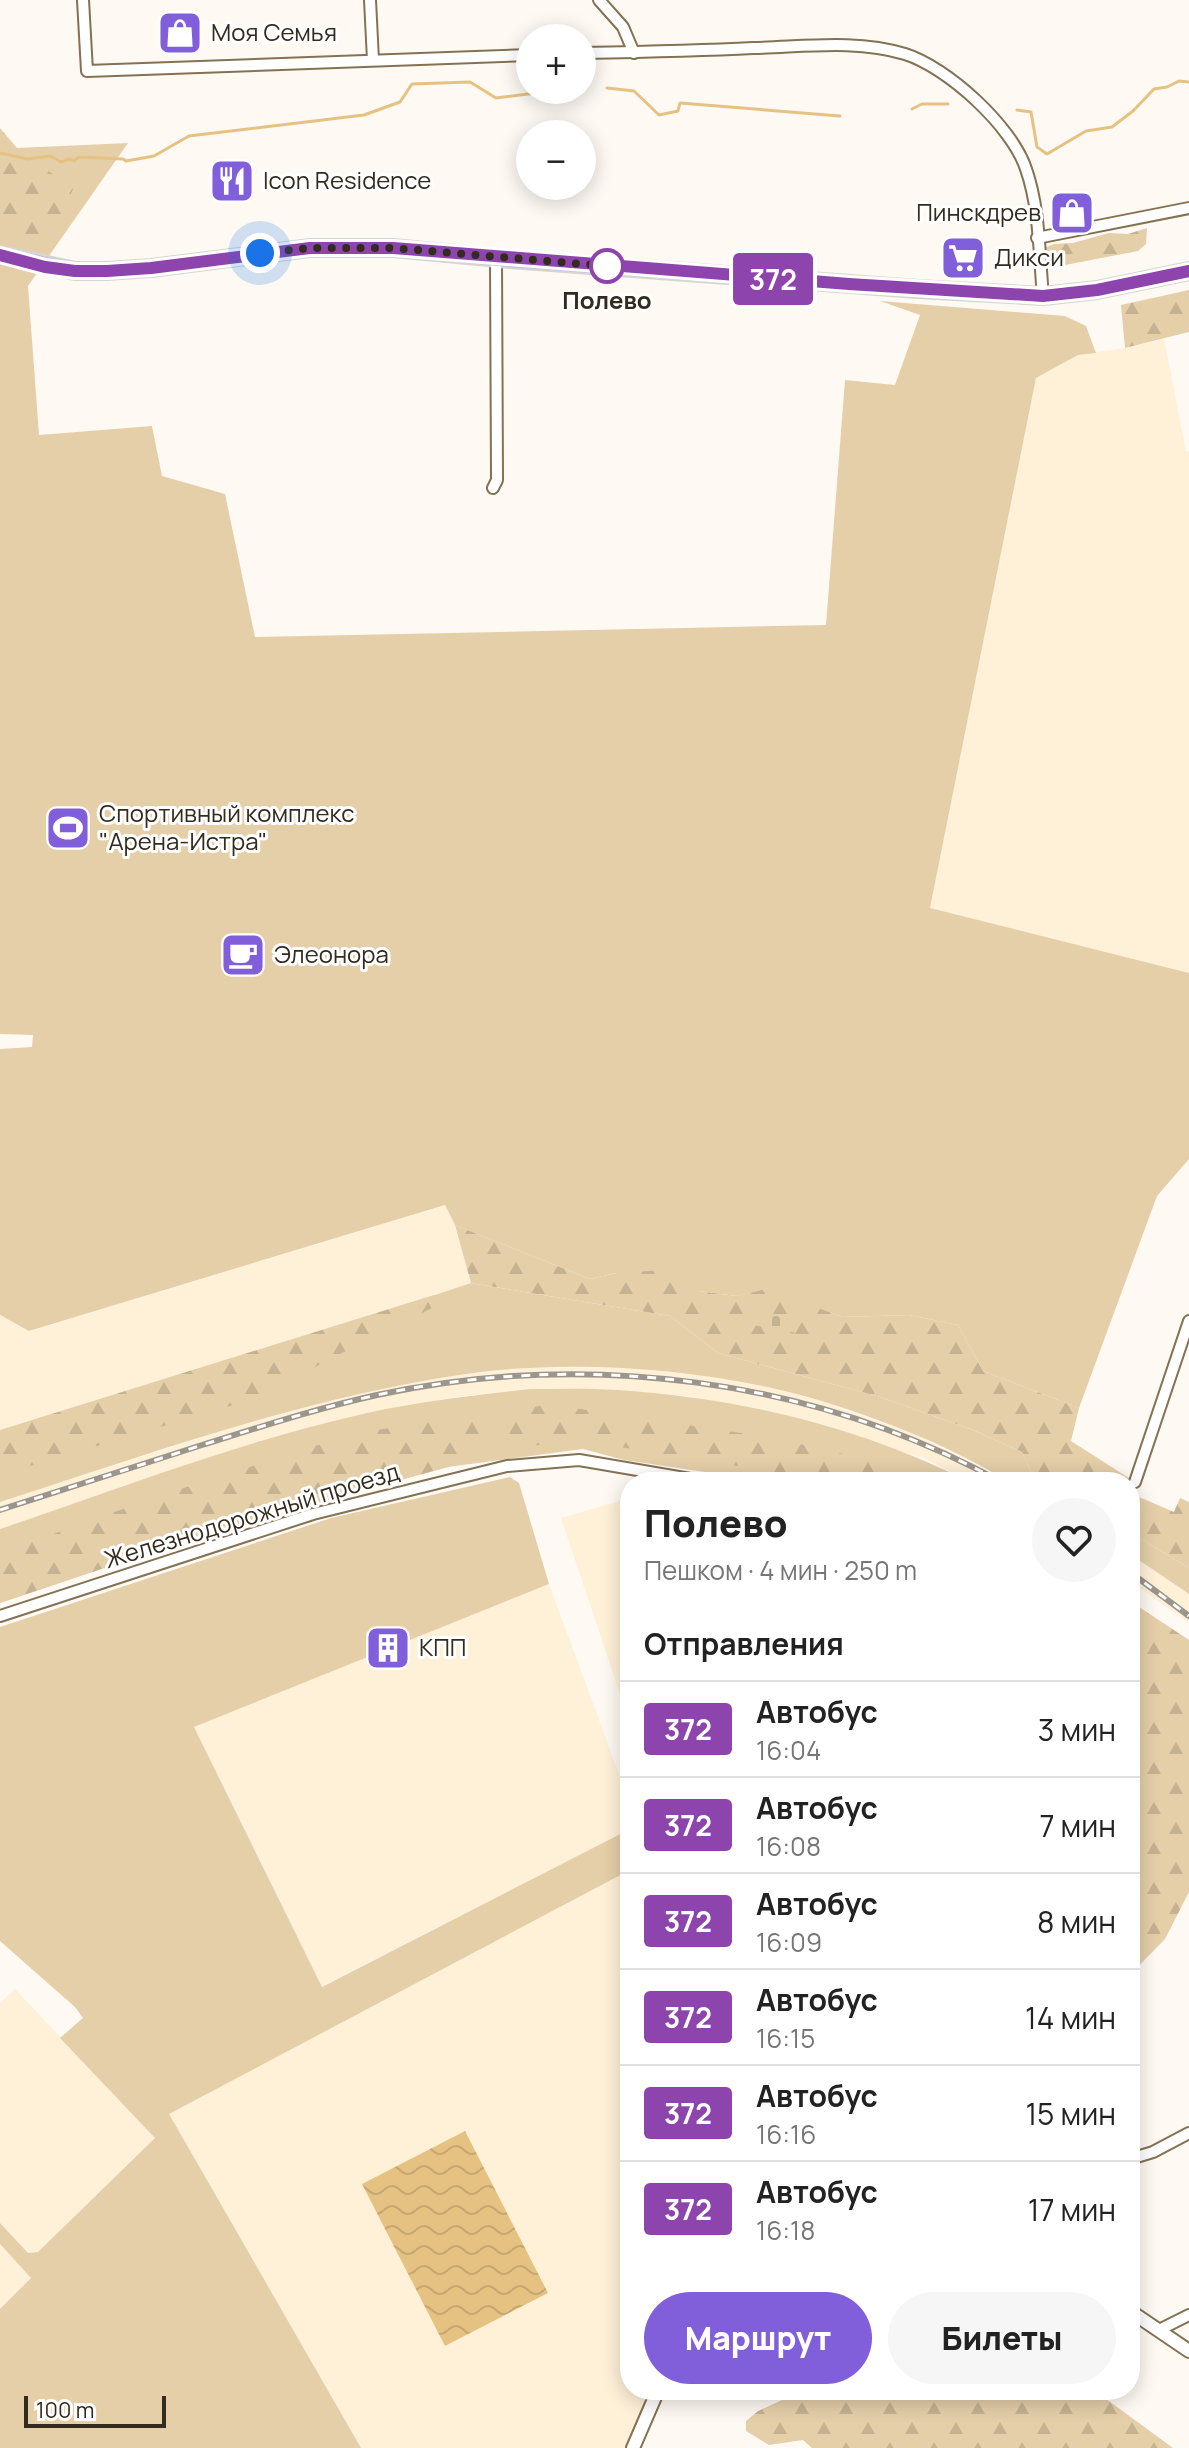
<!DOCTYPE html>
<html lang="ru">
<meta charset="utf-8">
<style>
:root{--surface:#fff;--page:#f6f6f6;--text:#222;--muted:#767676;--line:#e0e0e0;--accent:#815fda}
body{margin:0;font-family:Manrope,sans-serif;background:var(--page);color:var(--text);height:100vh;display:flex;flex-direction:column;font-size:30px;white-space:nowrap}
*{box-sizing:border-box;margin:0}
p{font-size:26px;color:var(--muted)}
.icon{flex:none;width:44px;height:44px;fill:none;stroke:currentColor;stroke-width:2;stroke-linecap:round;stroke-linejoin:round}
.map{position:relative;flex:1;overflow:hidden}
.sheet{position:absolute;left:620px;top:1472px;width:520px;height:928px;display:flex;flex-direction:column;background:var(--surface);border-radius:32px;box-shadow:0 4px 20px #0003}
.sheet>*{flex:none}
.badge{padding:0 16px;border-radius:6px;font-size:28px;line-height:52px}
.controls{position:absolute;left:516px;top:24px;display:grid;gap:16px}
.controls a{display:grid;place-items:center;width:80px;height:80px;border-radius:50%;background:var(--surface);box-shadow:0 4px 20px #0003;font-size:40px}
.scale{position:absolute;left:24px;bottom:20px;width:142px;box-sizing:border-box;padding-left:8px;border:4px solid #332b1e;border-top:0;font-size:22px;line-height:28px;white-space:nowrap;color:#332b1e;-webkit-text-stroke:6px #fff;paint-order:stroke}
.you{position:absolute;width:40px;height:40px;margin:-20px;border:6px solid #fff;border-radius:50%;background:#1a73e8;box-shadow:0 0 0 12px #1a73e833}
.map>.badge{position:absolute;translate:-50% -50%;box-shadow:0 0 0 4px #fff}
h2{padding:0 24px;font-size:30px;line-height:72px}
.round{display:grid;place-items:center;flex:none;width:84px;height:84px;border-radius:42px;background:var(--page)}
.headline{display:flex;align-items:center;justify-content:space-between;height:136px;padding:0 24px}
h1{font-size:38px;font-weight:800;line-height:60px}
.button{display:flex;gap:16px;margin-top:auto;padding:16px 24px}
.button a{flex:1;height:92px;border-radius:48px;background:var(--accent);color:#fff;font-size:32px;font-weight:800;line-height:92px;text-align:center}
.button a+a{background:var(--page);color:var(--text)}
ul{padding:0;list-style:none}
li{display:flex;align-items:center;gap:24px;height:96px;padding:0 24px;border-top:2px solid var(--line)}
li div{flex:1}
li b{display:block;font-size:30px}
li em{font-style:normal}
li .badge{min-width:88px;font-weight:700;text-align:center}
.map>svg:first-child{display:block}
.built{fill:#fff0d8}
.green{fill:#e5cfa9}
.forest{fill:url(#forest-firs)}
.cemetery{fill:url(#cemetery-stones)}
.water{fill:url(#water-waves)}
.lines{fill:none;stroke-linecap:round;stroke-linejoin:round}
.stream{stroke:#e6c282;stroke-width:3}
.minor-casing{stroke:#837253;stroke-width:14}
.tertiary-casing{stroke:#837253;stroke-width:16}
.primary-casing{stroke:#d6d5d2;stroke-width:20}
.minor{stroke:#fff;stroke-width:10}
.tertiary{stroke:#fff;stroke-width:12}
.primary{stroke:#c4bae8;stroke-width:16}
.rail-casing{stroke:#9b958b;stroke-width:6}
.rail{stroke:#fff;stroke-width:3;stroke-dasharray:9;stroke-linecap:butt}
.line-casing{stroke:#fff;stroke-width:18}
.line{stroke:#8e44ad;stroke-width:12}
.walk{stroke:#332b1e;stroke-width:8;stroke-dasharray:0 14.4}
.stop-dot{fill:#fff;stroke:#8e44ad;stroke-width:4}
.labels{text-anchor:middle;stroke-width:6;stroke-linejoin:round;paint-order:stroke}
.poi-label{font-size:24px;fill:#332b1e;stroke:#fff;text-anchor:start}
.stop-label{font-size:24px;font-weight:bold;fill:#332b1e;stroke:#fff}
.street-label{font-size:24px;fill:#332b1e;stroke:#fff}
</style>
<div class="map">
<svg width="1189" height="2448" viewBox="0 0 1189 2448">
<defs>
<pattern id="forest-firs" width="22" height="20" patternUnits="userSpaceOnUse" patternTransform="scale(2)"><rect width="22" height="20" fill="#e5cfa9"/><path d="M5 1l3.5 6h-7zM16 11l3.5 6h-7z" fill="#c5b291"/></pattern>
<pattern id="cemetery-stones" width="16" height="16" patternUnits="userSpaceOnUse" patternTransform="scale(2)"><rect width="16" height="16" fill="#e5cfa9"/><path d="M2 7V4a2 2 0 0 1 4 0v3zM10 15v-3a2 2 0 0 1 4 0v3z" fill="#c5b291"/></pattern>
<pattern id="water-waves" width="16" height="10" patternUnits="userSpaceOnUse" patternTransform="scale(2)"><rect width="16" height="10" fill="#e6c282"/><path d="M0 5q4-4 8 0t8 0" fill="none" stroke="#c6a770"/></pattern>
</defs>
<rect width="100%" height="100%" fill="#fefaf3"/>
<!-- built -->
<g class="built">
<path d="M1164 339 1186 451H1189V973L930 908 1036 378 1078 355 1125 348Z"/>
<path d="M446 1205 455 1225 471 1283 124 1398 0 1434V1315L30 1331Z"/>
<path d="M616 1367 697 1375 773 1388 827 1403 916 1435 1011 1482H970L924 1458 686 1396 613 1390 530 1389 463 1396 367 1413 233 1451 0 1529V1502L225 1430 309 1406 378 1389 468 1374 528 1368Z"/>
<path d="M630 1498V1724L561 1518Z"/>
<path d="M1130 1554 1189 1594V1623L1130 1581Z"/>
<path d="M549 1584 630 1804V1829L321 1987 194 1727Z"/>
<path d="M630 1870V2390H649L627 2448H361L168 2114Z"/>
<path d="M15 1989 155 2138 38 2252 28 2253 0 2223V2003Z"/>
<path d="M0 2244 31 2278 0 2309Z"/>
</g>
<!-- green -->
<g class="green">
<path d="M128 143 28 286 39 435 152 426 162 476 225 494 255 637 826 625 845 380 895 385 920 315 880 301 1065 316 1086 326 1096 353 1078 355 1036 378 930 908 1189 973V1159L1157 1196 1079 1408 983 1371 958 1325 909 1315 843 1317 766 1290 737 1296 698 1291 616 1273 590 1279 455 1225 445 1205 29 1331 0 1315V1049L32 1047 33 1035 0 1034V195L17 148Z"/>
<path d="M471 1283 670 1316 718 1353 877 1396 973 1430 1022 1452 1033 1476 1044 1482C1034 1482 1023 1483 1014 1482 1003 1480 991 1471 981 1466 960 1455 938 1444 916 1435 870 1416 821 1399 772 1388 675 1367 565 1360 466 1374 306 1397 153 1453 0 1502V1434L124 1398Z"/>
<path d="M530 1389C559 1389 588 1388 616 1390 740 1398 859 1426 970 1482H773L624 1460 583 1449 448 1467 219 1529 0 1603V1529C121 1488 242 1441 367 1413 421 1401 476 1395 530 1389Z"/>
<path d="M510 1477 519 1483 549 1584 194 1727 322 1987 630 1829V1870L169 2114 361 2448H0V2309L31 2278 0 2244V2223L28 2253 38 2252 155 2138 60 2038 83 2018 75 2007 0 1941V1627L331 1518Z"/>
<path d="M1130 1532 1189 1568V1594L1130 1554Z"/>
</g>
<!-- forest -->
<g class="forest">
<path d="M0 128 17 148 73 189 49 245 0 231Z"/>
<path d="M1147 228 1146 244 1138 251 1060 266C1050 261 1047 259 1045 248L1054 244 1073 243 1109 233 1128 234Z"/>
<path d="M1189 290V332L1125 348 1121 305Z"/>
<path d="M455 1225 590 1279 616 1273 682 1269 698 1291 737 1296 766 1289 843 1317 909 1315 958 1325 983 1371 1079 1408 1071 1441 1135 1482 1132 1494 1174 1512 1180 1498 1189 1502V1568L1130 1532V1482H1044L1033 1476 1022 1452 973 1430 877 1396 718 1353 670 1316 471 1283Z"/>
<path d="M434 1295 444 1302 322 1363 270 1394 0 1475V1430Z"/>
<path d="M547 1404 774 1438 878 1462 928 1482H803L781 1473 571 1439 522 1448 506 1430 510 1413Z"/>
<path d="M478 1415 496 1429 448 1467 291 1510 275 1501 175 1536 185 1541 0 1603V1553L162 1495 356 1433Z"/>
<path d="M1130 1601 1189 1640V1892L1165 1939 1130 1975Z"/>
<path d="M804 2390H1046L1052 2396 1070 2390H1094L1173 2448H812L803 2440 769 2445 746 2431V2421L758 2411Z"/>
</g>
<!-- cemetery -->
<path class="cemetery" d="M758 1310 798 1321 794 1334 754 1325Z"/>
<!-- water -->
<path class="water" d="M465 2131 548 2293 445 2346 362 2184Z"/>
<g class="lines">
<!-- stream -->
<g class="stream">
<path d="M582 87H584"/>
<path d="M607 88 634 91 659 115 678 111 680 103 840 116"/>
<path d="M912 109 922 104H948"/>
<path d="M1017 110 1031 112 1037 147 1047 154 1086 131 1112 127 1133 111 1154 89 1167 87 1179 81 1189 82"/>
<path d="M0 153 27 159 50 156 61 162 69 159 74 161 79 157 123 159 126 161 154 156 189 136 364 115 400 102 412 84 470 82 496 98 559 90"/>
</g>
<!-- minor casing -->
<g class="minor-casing">
<g id="minor">
<path d="M83 0 87 71 530 55"/>
<path d="M370 0 373 60"/>
<path d="M599 0 623 27 634 53"/>
<path d="M582 53C639 52 696 51 753 48 803 47 856 39 905 54 947 67 1012 126 1026 169 1040 209 1039 254 1043 296"/>
<path d="M1037 238 1189 208"/>
<path d="M493 488 497 480 496 258"/>
<path d="M1135 1482 1189 1321"/>
<path d="M0 1616 313 1514 507 1466 579 1460 708 1482"/>
<path d="M1130 2159 1153 2152 1189 2133"/>
<path d="M1159 2330 1189 2315"/>
</g>
</g>
<!-- tertiary casing -->
<g class="tertiary-casing">
<g id="tertiary">
<path d="M1130 2311 1189 2351"/>
<path d="M633 2448 658 2390"/>
</g>
</g>
<!-- primary casing -->
<g class="primary-casing">
<path id="primary" d="M0 255 75 271H107L151 268 310 248H393L510 259 918 289 1043 296 1097 290 1189 271"/>
</g>
<!-- minor -->
<use href="#minor" class="minor"/>
<!-- tertiary -->
<use href="#tertiary" class="tertiary"/>
<!-- primary -->
<use href="#primary" class="primary"/>
<!-- rail casing -->
<g class="rail-casing">
<g id="rail">
<path d="M0 1510C67 1488 135 1467 202 1445 260 1427 318 1408 377 1395 586 1350 813 1378 1001 1482"/>
<path d="M1130 1572 1189 1616"/>
</g>
</g>
<!-- rail -->
<use href="#rail" class="rail"/>
</g>
<g class="lines">
<!-- line casing -->
<g class="line-casing">
<path id="line" d="M0 255 45 267 75 271H107L151 268 310 248H393L849 284 1043 296 1097 290 1189 271"/>
</g>
<!-- line -->
<use href="#line" class="line"/>
<!-- walk -->
<path class="walk" d="M260 253 310 248H393L607 266"/>
</g>
<!-- icons -->
<defs>
<g id="shop-square" transform="scale(2.3)"><rect x="-9" y="-9" width="18" height="18" rx="4" fill="#815fda" stroke="#fff"/><path d="M-5-2.5h2.3a2.7 3.5 0 0 1 5.4 0H5L5.5 6h-11ZM-1.5-2.5h3a1.5 2.3 0 0 0-3 0Z" fill="#fff"/></g>
<g id="restaurant-square" transform="scale(2.3)"><rect x="-9" y="-9" width="18" height="18" rx="4" fill="#815fda" stroke="#fff"/><path d="M-5-6h1v4h1v-4h1v4h1v-4h1v5L-1.5 .5V6h-2V.5L-5-1ZM5-6V6H3V1.5H1.5Q1.5-4 5-6Z" fill="#fff"/></g>
<g id="supermarket-square" transform="scale(2.3)"><rect x="-9" y="-9" width="18" height="18" rx="4" fill="#815fda" stroke="#fff"/><path d="M-6-5.5h2.5l.6 2H6L4.5 2H-2.5L-4.4-4H-6ZM-1.5 3.2a1.3 1.3 0 1 0 .1 0ZM3 3.2a1.3 1.3 0 1 0 .1 0Z" fill="#fff"/></g>
<g id="stadium-square" transform="scale(2.3)"><rect x="-9" y="-9" width="18" height="18" rx="4" fill="#815fda" stroke="#fff"/><path d="M0-5a6.5 5 0 1 0 0 10a6.5 5 0 1 0 0-10ZM-3.5-1.8h7v3.6h-7Z" fill="#fff"/></g>
<g id="cafe-square" transform="scale(2.3)"><rect x="-9" y="-9" width="18" height="18" rx="4" fill="#815fda" stroke="#fff"/><path d="M-5.5-4.5H6V0H3Q3 3.5 0 3.5H-2.5Q-5.5 3.5-5.5 0ZM3-3.2v2h1.7v-2ZM-6 4.5H4V6H-6Z" fill="#fff"/></g>
<g id="building-square" transform="scale(2.3)"><rect x="-9" y="-9" width="18" height="18" rx="4" fill="#815fda" stroke="#fff"/><path d="M-4-6H4V6H1V3H-1V6H-4ZM-2.5-4.3h1.7v1.8h-1.7ZM.8-4.3h1.7v1.8H.8ZM-2.5-1h1.7V.8h-1.7ZM.8-1h1.7V.8H.8Z" fill="#fff"/></g>
</defs>
<g fill-rule="evenodd">
<use href="#shop-square" x="180" y="33"/>
<use href="#restaurant-square" x="232" y="181"/>
<use href="#shop-square" x="1072" y="213"/>
<use href="#supermarket-square" x="963" y="258"/>
<use href="#stadium-square" x="68" y="828"/>
<use href="#cafe-square" x="243" y="955"/>
<use href="#building-square" x="388" y="1648"/>
</g>
<!-- markers -->
<circle class="stop-dot" cx="607" cy="266" r="16"/>
<g class="labels">
<!-- poi labels -->
<g class="poi-label">
<text x="211" y="41">Моя Семья</text>
<text x="263" y="189">Icon Residence</text>
<text x="1041" y="221" text-anchor="end">Пинскдрев</text>
<text x="994" y="266">Дикси</text>
<text x="99" y="822">Спортивный комплекс<tspan x="99" dy="28">"Арена-Истра"</tspan></text>
<text x="274" y="963">Элеонора</text>
<text x="419" y="1656">КПП</text>
</g>
<!-- stop labels -->
<g class="stop-label">
<text x="607" y="309">Полево</text>
</g>
<!-- street labels -->
<g class="street-label">
<text transform="translate(252 1516) rotate(-17)" y="8">Железнодорожный проезд</text>
</g>
</g>
</svg>
<div class="controls">
<a>+</a>
<a>−</a>
</div>
<div class="scale">100 m</div>
<div class="you" style="left:260px;top:253px"></div>
<b class="badge" style="left:773px;top:279px;background:#8e44ad;color:#fff">372</b>
<section class="sheet">
<div class="headline"><div><h1>Полево</h1><p>Пешком · 4 мин · 250 m</p></div><a class="round"><svg class="icon" aria-label="heart" viewBox="0 0 24 24"><path d="M12 20l-8-8c-3-5 5-10 8-4 3-6 11-1 8 4z"/></svg></a></div>
<h2>Отправления</h2>
<ul>
<li><span class="badge" style="background:#8e44ad;color:#fff">372</span><div><b>Автобус</b><p>16:04</p></div><em>3 мин</em></li>
<li><span class="badge" style="background:#8e44ad;color:#fff">372</span><div><b>Автобус</b><p>16:08</p></div><em>7 мин</em></li>
<li><span class="badge" style="background:#8e44ad;color:#fff">372</span><div><b>Автобус</b><p>16:09</p></div><em>8 мин</em></li>
<li><span class="badge" style="background:#8e44ad;color:#fff">372</span><div><b>Автобус</b><p>16:15</p></div><em>14 мин</em></li>
<li><span class="badge" style="background:#8e44ad;color:#fff">372</span><div><b>Автобус</b><p>16:16</p></div><em>15 мин</em></li>
<li><span class="badge" style="background:#8e44ad;color:#fff">372</span><div><b>Автобус</b><p>16:18</p></div><em>17 мин</em></li>
</ul>
<div class="button"><a>Маршрут</a><a>Билеты</a></div>
</section>
</div>
